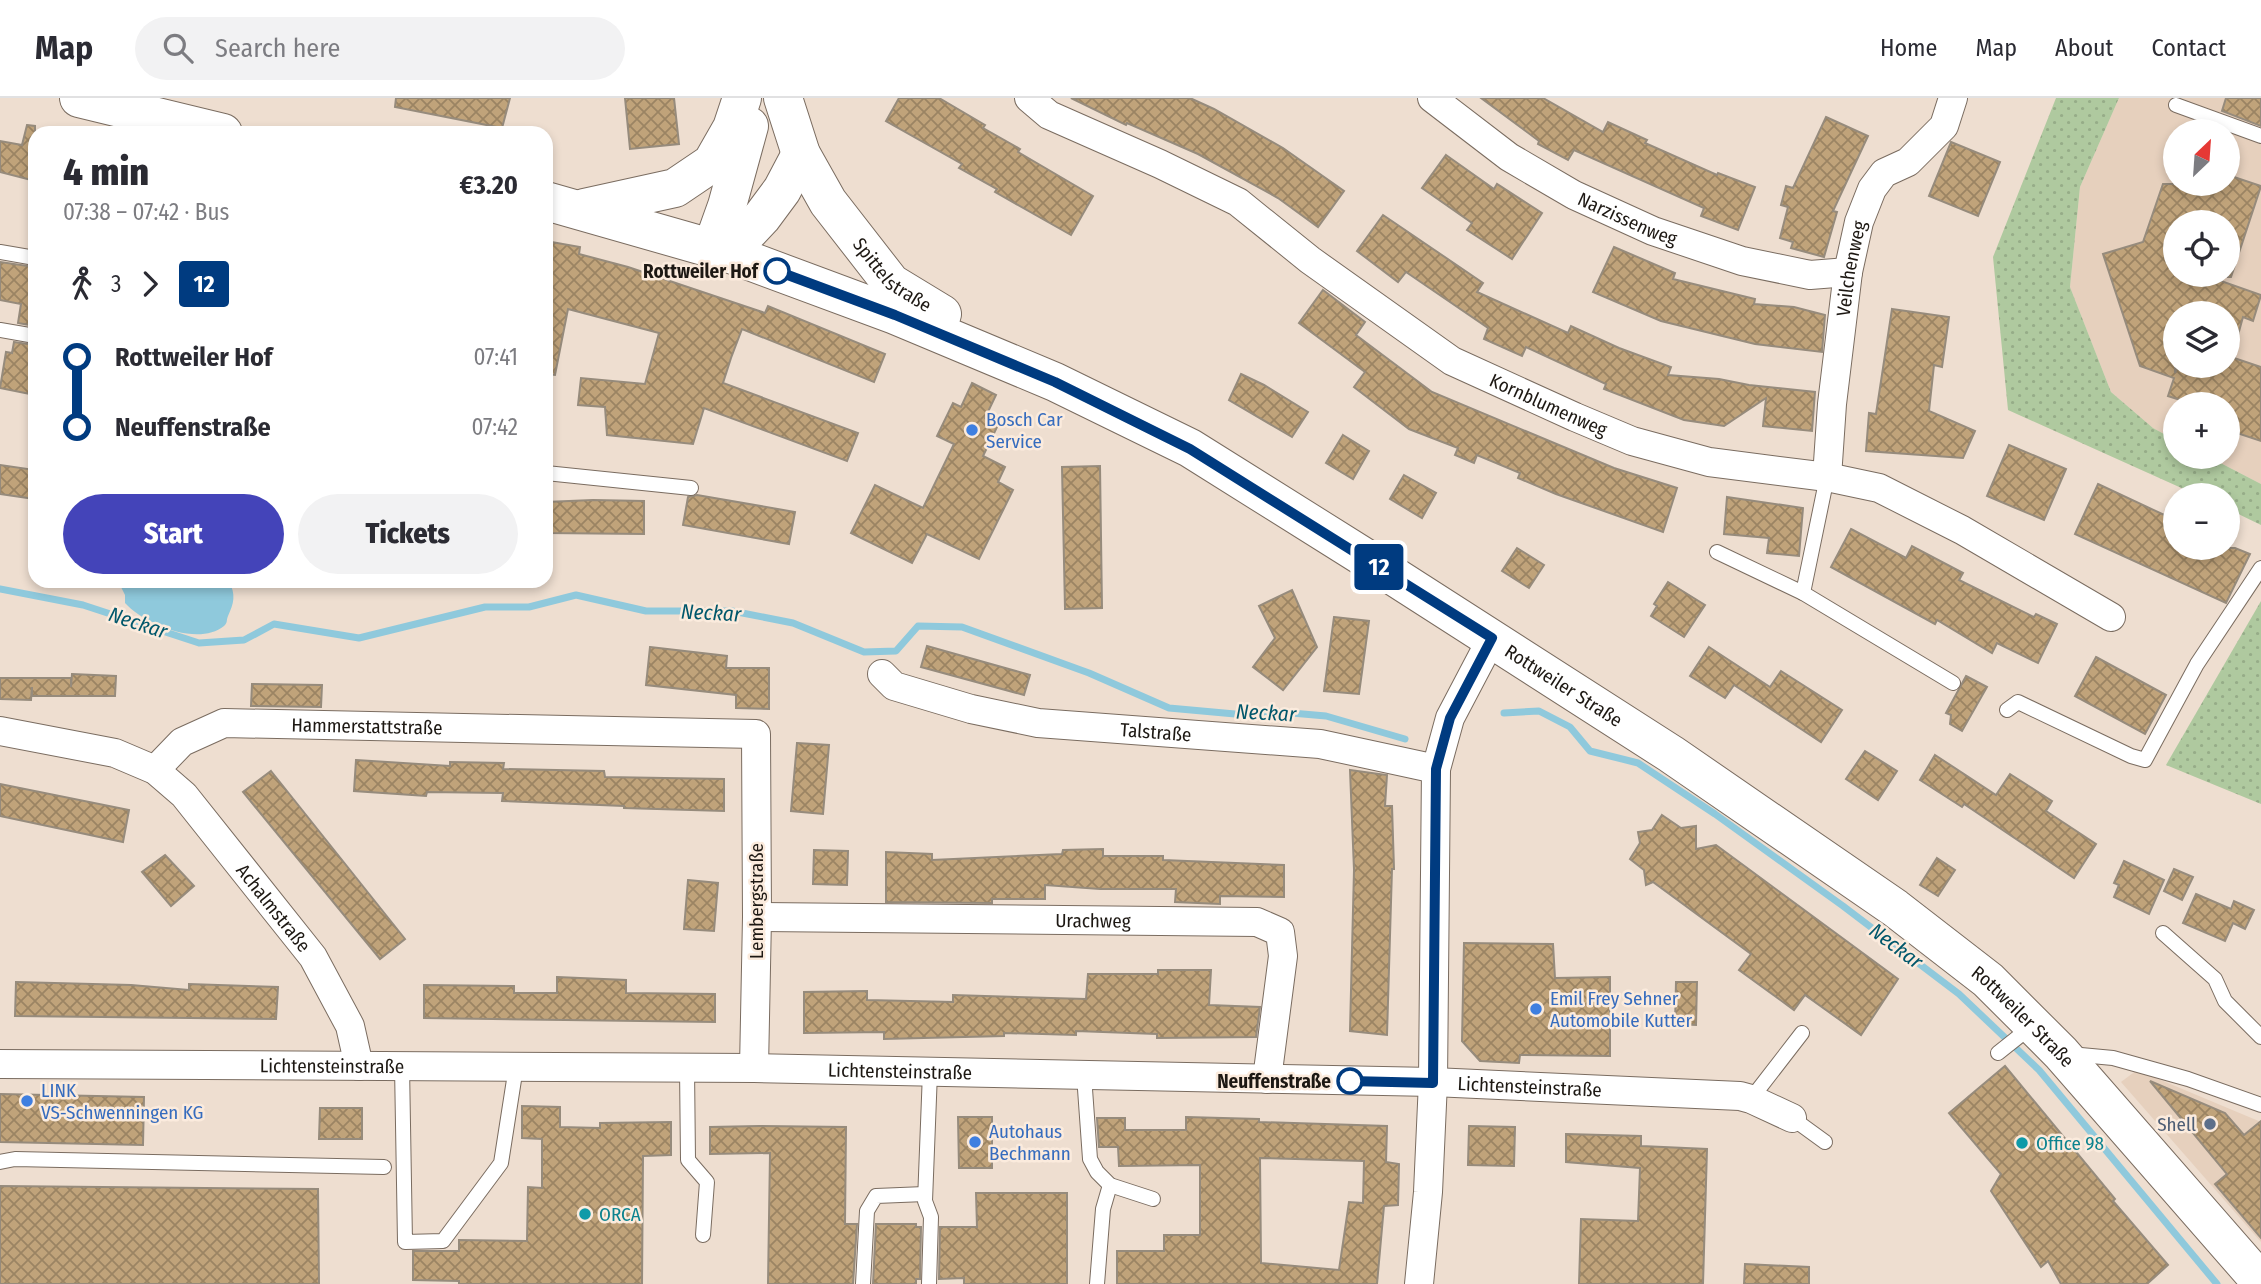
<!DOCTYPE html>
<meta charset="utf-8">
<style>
:root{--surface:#fff;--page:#f2f2f3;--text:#2b2b33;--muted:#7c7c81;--line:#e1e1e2;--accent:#4444b9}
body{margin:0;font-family:"Fira Sans Condensed",sans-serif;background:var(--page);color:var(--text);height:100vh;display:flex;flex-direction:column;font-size:26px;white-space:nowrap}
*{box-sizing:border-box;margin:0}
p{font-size:23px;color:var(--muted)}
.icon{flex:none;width:38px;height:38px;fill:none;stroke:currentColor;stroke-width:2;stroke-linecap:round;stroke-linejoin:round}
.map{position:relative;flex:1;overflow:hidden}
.details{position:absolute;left:28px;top:28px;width:525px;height:462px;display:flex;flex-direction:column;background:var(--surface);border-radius:21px;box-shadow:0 4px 10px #0003}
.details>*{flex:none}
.badge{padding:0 14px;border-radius:5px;font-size:24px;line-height:46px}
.needle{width:46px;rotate:25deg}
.controls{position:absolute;left:2163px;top:21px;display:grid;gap:14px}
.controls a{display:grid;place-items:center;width:77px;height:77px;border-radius:50%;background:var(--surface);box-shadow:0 4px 10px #0003;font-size:35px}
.map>.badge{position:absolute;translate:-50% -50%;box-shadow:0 0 0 4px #fff}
.legs{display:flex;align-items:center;gap:10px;height:77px;padding:0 35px;font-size:23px}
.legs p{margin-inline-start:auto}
.overview{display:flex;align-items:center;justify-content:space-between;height:119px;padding:0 35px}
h1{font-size:38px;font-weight:800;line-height:52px}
.action{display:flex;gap:14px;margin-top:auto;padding:14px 35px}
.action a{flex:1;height:80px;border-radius:42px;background:var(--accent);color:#fff;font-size:28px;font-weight:800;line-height:80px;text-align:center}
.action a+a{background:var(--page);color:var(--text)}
ul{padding:0 35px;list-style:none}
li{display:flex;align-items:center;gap:24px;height:70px;font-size:26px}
li i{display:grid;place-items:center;width:10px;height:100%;margin:0 9px;background:currentColor}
li i::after{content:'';width:18px;height:18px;margin:-9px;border:5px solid;border-radius:50%;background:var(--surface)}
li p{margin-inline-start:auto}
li:first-child i{background:linear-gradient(#0000 50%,currentColor 0)}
li:last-child i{background:linear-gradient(currentColor 50%,#0000 0)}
header{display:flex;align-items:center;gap:42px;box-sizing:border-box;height:98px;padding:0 35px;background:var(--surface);border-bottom:2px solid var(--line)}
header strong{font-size:33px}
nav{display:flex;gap:38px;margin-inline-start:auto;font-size:24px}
.search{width:490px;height:63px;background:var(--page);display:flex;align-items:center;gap:18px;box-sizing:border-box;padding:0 24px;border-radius:38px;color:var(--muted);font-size:26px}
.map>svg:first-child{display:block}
.built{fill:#e6d0bd;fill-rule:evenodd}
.grass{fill:url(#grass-dots)}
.water{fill:#8fc9dc}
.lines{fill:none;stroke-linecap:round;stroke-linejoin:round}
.stream{stroke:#8fc9dc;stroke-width:7}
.building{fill:url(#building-cross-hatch);stroke:#968b7c;stroke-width:2;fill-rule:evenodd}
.lane-casing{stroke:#7a6c60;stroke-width:16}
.street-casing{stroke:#7a6c60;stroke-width:30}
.secondary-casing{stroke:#7a6c60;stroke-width:40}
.lane{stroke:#fff;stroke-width:14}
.street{stroke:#fff;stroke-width:28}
.secondary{stroke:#fff;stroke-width:38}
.line-1-casing{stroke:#fff;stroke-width:16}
.line-1{stroke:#003b80;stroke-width:10}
.stop-1-dot{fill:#fff;stroke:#003b80;stroke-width:3.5}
.shop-dot{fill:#3f7fe0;stroke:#fbebdd;stroke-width:2.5}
.service-dot{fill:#5c6f8a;stroke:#fbebdd;stroke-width:2.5}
.culture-dot{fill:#0f9aa8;stroke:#fbebdd;stroke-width:2.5}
.labels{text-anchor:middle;stroke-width:5;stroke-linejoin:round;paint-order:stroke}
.street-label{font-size:19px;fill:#1d1813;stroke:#fbebdd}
.stop-label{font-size:19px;font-weight:bold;fill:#1d1813;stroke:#fbebdd;text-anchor:end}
.shop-label{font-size:19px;fill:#366cbe;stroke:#fbebdd;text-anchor:start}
.service-label{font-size:19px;fill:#4e5e75;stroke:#fbebdd;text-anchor:end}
.culture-label{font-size:19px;fill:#0d838f;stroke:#fbebdd;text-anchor:start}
.water-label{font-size:21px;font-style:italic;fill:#01576b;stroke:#fbebdd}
</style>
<header>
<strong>Map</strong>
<div class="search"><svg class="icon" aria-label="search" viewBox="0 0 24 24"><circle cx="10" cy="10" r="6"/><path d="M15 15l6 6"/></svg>Search here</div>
<nav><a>Home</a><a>Map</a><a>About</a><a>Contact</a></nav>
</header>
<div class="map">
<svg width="2261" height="1186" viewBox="0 0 2261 1186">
<defs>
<pattern id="grass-dots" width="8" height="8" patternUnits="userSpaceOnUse" patternTransform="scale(1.75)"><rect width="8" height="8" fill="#afc99f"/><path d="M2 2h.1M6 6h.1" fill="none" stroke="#96ac88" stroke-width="1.8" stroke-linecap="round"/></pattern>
<pattern id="building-cross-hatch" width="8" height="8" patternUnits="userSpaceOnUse" patternTransform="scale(1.75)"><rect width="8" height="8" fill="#c0a37a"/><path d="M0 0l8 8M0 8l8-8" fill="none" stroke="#9b8463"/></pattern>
</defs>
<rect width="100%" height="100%" fill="#eeded0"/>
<!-- built -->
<g class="built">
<path d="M2119 0H2261V386L2209 359H2228V306H2175V342L2153 330 2111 294 2070 189 2080 89ZM2175 33H2228V86H2175ZM2175 124H2228V177H2175ZM2175 215H2228V268H2175Z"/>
<path d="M2137 972 2261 1024V1144L2121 984Z"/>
</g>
<!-- grass -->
<g class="grass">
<path d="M2056 0H2119L2080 89 2070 189 2111 294 2153 330 2175 342V359H2209L2261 386V427L2228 411V397H2197L2008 312 1993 159Z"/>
<path d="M2261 503V706L2166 667Z"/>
</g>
<!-- water -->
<path class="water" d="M126 483H229C236 497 234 505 228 518 226 523 228 524 224 528 198 549 144 526 125 505V497L121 489Z"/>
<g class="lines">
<!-- stream -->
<g class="stream">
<path d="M0 491 83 507 199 545 244 542 274 526 359 540 485 509H529L576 497 646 513H732L793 525 864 554 896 553 918 528 962 529 1089 575 1169 610 1246 617 1280 614 1326 618 1405 641"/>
<path d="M1504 615 1539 613 1570 629 1590 653 1638 665 1715 716 1843 808 1959 896 2039 972 2217 1186"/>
</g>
</g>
<!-- building -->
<g class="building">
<path d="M396 0H510L502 30 395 9Z"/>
<path d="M625 0H674L679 46 630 51Z"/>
<path d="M899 0H939L985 27 983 30 1020 51 1018 54 1093 98 1071 137 995 94 997 91 959 70 962 66 886 23Z"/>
<path d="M1071 0H1190L1214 11 1283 50 1344 93 1318 129 1278 100 1198 56 1127 25 1126 27Z"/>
<path d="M1481 0H1543L1603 34 1608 24 1647 42 1645 45 1717 77 1718 75 1755 89 1738 132 1701 118 1704 110 1574 52 1568 62 1538 46 1539 43Z"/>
<path d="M2226 0H2261V28L2222 13Z"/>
<path d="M1826 19 1868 38 1833 113 1837 114 1824 159 1791 150 1793 144 1780 140 1788 109 1781 107 1786 88 1793 90Z"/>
<path d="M27 27 35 28V83L0 74V43L22 47Z"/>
<path d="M1951 44 2000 64 1978 118 1929 98Z"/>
<path d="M1446 57 1494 91 1497 86 1542 115 1512 161 1467 132 1472 125 1422 90Z"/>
<path d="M2228 77 2261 88 2231 179H2228V124H2175V177H2204L2261 197 2253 223 2243 219 2233 255 2228 254V215H2175V275L2178 268H2228V258L2261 269V343L2228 332V306H2193L2168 298 2174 280 2140 268 2103 156 2143 144 2163 86H2228Z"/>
<path d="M1383 117 1483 185 1477 194 1568 235 1571 228 1619 250 1671 269 1668 277 1719 281 1749 287 1815 294 1812 333 1763 328 1766 300 1724 328 1684 322 1604 291 1606 286 1526 249 1522 258 1484 241 1488 230 1406 174 1398 184 1357 153Z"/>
<path d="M546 143 580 149 579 156 628 169 765 215 768 208 885 256 874 284 742 231 731 260 723 285 858 335 847 363 704 310 693 346 607 337 605 309 578 307 581 280 645 286 659 235 568 211 555 277 546 276Z"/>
<path d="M1614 149 1675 175 1673 181 1755 201 1754 206 1794 209 1825 217 1822 254 1755 246 1661 223 1593 194Z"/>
<path d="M0 164 35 169V228L18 225 21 206 0 202Z"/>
<path d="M1323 192 1365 224 1356 237 1432 294 1614 370 1677 390 1663 434 1556 396 1518 380 1520 375 1477 357 1474 365 1455 357 1458 350 1409 331 1354 289 1365 274 1299 225Z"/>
<path d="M1892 211 1949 219 1942 269 1934 267 1929 313 1975 333 1963 360 1866 353 1869 315 1876 316Z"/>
<path d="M14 244 35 247V297L0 290 6 254 12 255Z"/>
<path d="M1241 276 1264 287 1308 314 1292 339 1229 302Z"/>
<path d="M972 285 996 297 985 320 998 327 983 358 1005 369 998 384 1013 392 979 461 927 436 912 465 851 435 875 387 923 410 954 346 937 338 953 305 961 309Z"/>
<path d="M1343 337 1369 353 1353 381 1326 365Z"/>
<path d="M2009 347 2066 371 2044 422 1987 398Z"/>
<path d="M0 367 35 372V401L0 396Z"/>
<path d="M1100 368 1102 510 1065 511 1062 369Z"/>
<path d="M1404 377 1436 395 1422 420 1390 401Z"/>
<path d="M2098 386 2175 422V450H2235L2250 456 2226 505 2075 436Z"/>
<path d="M697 397 795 414 789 446 683 427 688 399Z"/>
<path d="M1727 399 1803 410 1799 458 1767 455 1769 440 1724 436Z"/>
<path d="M593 402 644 403V436L546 435V404Z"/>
<path d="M1851 431 1906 460 1912 448 1963 475 1959 482 2034 519 2036 516 2057 526 2038 565 1997 545 1992 555 1937 522 1935 526 1831 469Z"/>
<path d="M1517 450 1544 467 1529 490 1502 473Z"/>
<path d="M1668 484 1705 507 1684 539 1651 518 1657 508 1654 506Z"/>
<path d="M1292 492 1317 549 1283 592 1253 569 1275 540 1259 508Z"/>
<path d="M1334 519 1369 523 1359 596 1324 593Z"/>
<path d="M927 548 1030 577 1024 597 921 569Z"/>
<path d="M650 549 727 558 726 570H769V611L736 610V597L646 587Z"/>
<path d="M1709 549 1770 589 1781 573 1842 612 1821 644 1734 587 1725 600 1690 578Z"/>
<path d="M2096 559 2166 597 2145 636 2075 598Z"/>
<path d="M72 576 116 578 115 598H32V589L31 602 0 601V580H71V589Z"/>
<path d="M1966 578 1987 589 1962 633 1950 626 1951 617 1946 615Z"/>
<path d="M252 586 322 587 321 609 251 608Z"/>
<path d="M797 645 829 647 823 716 791 713Z"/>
<path d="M1865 653 1897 673 1878 702 1846 681Z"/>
<path d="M1935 657 1996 697 2010 676 2052 703 2046 713 2096 746 2074 780 1964 706 1962 709 1920 682Z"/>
<path d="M356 662 450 668V664L504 665 503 671 604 673 605 679 724 681V713L624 710V708L502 703 503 695 427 694 426 698 354 693Z"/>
<path d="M1350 672 1387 677 1385 708H1392L1394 771H1392L1387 937 1350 933 1354 772Z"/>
<path d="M271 673 405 841 380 861 243 694Z"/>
<path d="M0 686 129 712 123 744 0 718Z"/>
<path d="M1662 717 1681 730 1696 728V751L1716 747 1898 881 1861 937 1805 897 1794 912 1739 872 1751 856 1653 784 1646 787 1644 772 1630 761 1640 745 1638 734 1652 732Z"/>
<path d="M1103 751V758H1163V762L1284 767V799L1220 798V806L1175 804 1176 791H1100L1045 787V801H992V805L886 804V754L932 756V762L1062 756 1063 752Z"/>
<path d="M814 752 848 753 847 787 813 786Z"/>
<path d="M165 757 194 788 171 808 142 774Z"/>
<path d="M1937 760 1955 772 1938 798 1920 787Z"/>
<path d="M2124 763 2164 782 2149 816 2114 799 2119 787 2114 785Z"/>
<path d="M2174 771 2193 779 2182 802 2164 793Z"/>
<path d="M688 782 718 785 714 833 684 831Z"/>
<path d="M2196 796 2231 811 2234 803 2254 812 2245 831 2233 825 2225 843 2183 825Z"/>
<path d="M1464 845 1553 846 1555 880 1610 879V958L1520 957 1519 965 1480 963 1462 943Z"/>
<path d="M1158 872H1211L1209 907 1260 909 1256 939 1157 940V936L1076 933V937L1004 935V938L884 941V934L804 935V894L867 893V902L953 904V897L1086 901 1088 876H1158Z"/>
<path d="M557 879 626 882V895L715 896V924L424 920V887L514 888V895H557Z"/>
<path d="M16 884 131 887 189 892V886L278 889 276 921 15 918Z"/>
<path d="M1676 884H1697L1696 927 1675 926Z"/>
<path d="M2005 968 2115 1101 2113 1103 2168 1167 2147 1186H2061L2048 1163 2041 1169 1991 1093 2001 1076 1949 1015Z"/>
<path d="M2150 983 2225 1015 2244 1037 2261 1023V1140L2215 1086 2227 1076Z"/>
<path d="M0 996 144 999 143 1047 0 1044Z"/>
<path d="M522 1008 560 1009V1029L600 1030V1025L671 1024V1057L643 1058 642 1186H459V1183L413 1182V1153H459V1142L527 1143 528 1089 542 1090V1041L522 1040Z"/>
<path d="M320 1010H362V1041H319Z"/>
<path d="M958 1019H992V1070H959Z"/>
<path d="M1186 1019 1259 1021V1024L1387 1028 1386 1064 1399 1066 1398 1107 1384 1108 1377 1186H1117V1153H1164V1137H1200V1067L1119 1068 1118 1049H1099L1097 1020H1125V1032H1186ZM1260 1060 1364 1063 1363 1105 1349 1104 1339 1172 1261 1165Z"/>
<path d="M759 1028 846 1029 845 1126H857L853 1186H768L770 1055 710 1056V1029Z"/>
<path d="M1469 1028 1515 1029 1514 1068 1468 1067Z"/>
<path d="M1566 1036 1641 1038V1048L1707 1051 1703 1186H1579L1581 1121 1638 1123 1640 1070 1566 1064Z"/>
<path d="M0 1088 318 1091 319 1186H0Z"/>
<path d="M976 1095H1067V1186H964V1180L939 1181 940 1129H977Z"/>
<path d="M876 1126H916V1129H921L920 1181H916V1186H873Z"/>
<path d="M1745 1166 1809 1169V1186H1744Z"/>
</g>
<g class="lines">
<!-- lane casing -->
<g class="lane-casing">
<g id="lane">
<path d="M2176 7 2261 38"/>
<path d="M0 154 35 160"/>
<path d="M0 232 35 238"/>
<path d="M546 375 691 390"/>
<path d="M1717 454 1803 495 1953 585"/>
<path d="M1803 495 1827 379"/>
<path d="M2007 612 2018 604 2131 658 2145 662 2197 566 2261 470"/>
<path d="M2163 835 2215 881 2225 903 2261 939"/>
<path d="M1998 955 2032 928"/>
<path d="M2070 956 2113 960 2188 981 2261 1007"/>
<path d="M402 968 405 1144 443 1143 501 1065 516 969"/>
<path d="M687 970 688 1062 707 1084 703 1137"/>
<path d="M1084 977 1090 1061 1097 1074 1110 1087 1153 1101"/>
<path d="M1751 1001 1802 935"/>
<path d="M1792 1020 1825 1044"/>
<path d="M0 1064 15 1061 384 1069"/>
<path d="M863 1186 867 1113 876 1098 925 1096"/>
<path d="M929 1186 931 1119 925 1103 930 974"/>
<path d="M1097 1186 1103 1111 1110 1087"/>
</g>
</g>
<!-- street casing -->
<g class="street-casing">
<g id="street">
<path id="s1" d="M1029 0 1049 17 1160 66 1238 104 1310 162 1452 263 1575 319 1632 343 1709 364 1827 379 1879 390 1962 432 2111 519"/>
<path id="s2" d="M1432 0 1509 59 1574 97 1653 133 1742 163 1810 177 1848 174"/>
<path id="s3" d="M1827 379 1832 306 1848 174 1859 124 1872 91 1884 75 1908 64 1944 28 1953 0"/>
<path id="s4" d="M882 576 894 588 971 611 1038 625 1320 646 1436 671"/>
<path id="s5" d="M0 633 115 655 155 672 184 697 313 859 350 928 359 968"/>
<path id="s6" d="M155 672 182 644 224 625 756 636 757 819 754 970"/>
<path id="s7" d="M757 819 1257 824 1280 834 1283 858 1267 981"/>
<path id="s8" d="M0 966 754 970 1433 984 1740 998 1751 1001 1792 1020"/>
<path d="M1419 1186 1428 1094 1433 984 1436 671 1450 620 1492 540"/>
</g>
</g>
<!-- secondary casing -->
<g class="secondary-casing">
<g id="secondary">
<path d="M79 0 223 35"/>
<path id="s9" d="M783 0 801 56 828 104 891 185 942 216"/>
<path id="s10" d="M546 103 728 155 895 217 1055 284 1190 350 1367 461 1671 656 1895 810 1988 882 2061 955 2261 1184"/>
<path d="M584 110 675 90 712 65 732 30 742 0"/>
<path d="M712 150 727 108 749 28"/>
<path d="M728 155 762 119 782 92 801 56"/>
</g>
</g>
<!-- lane -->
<use href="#lane" class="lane"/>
<!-- street -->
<use href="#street" class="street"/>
<!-- secondary -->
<use href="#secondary" class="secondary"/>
</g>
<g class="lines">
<!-- line-1 casing -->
<g class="line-1-casing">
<path id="line-1" d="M777 173 895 217 1055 284 1190 351 1492 540 1450 620 1436 671 1433 985 1350 983"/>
</g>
<!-- line-1 -->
<use href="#line-1" class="line-1"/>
</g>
<!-- markers -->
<g class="stop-1-dot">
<circle cx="777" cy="173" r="12"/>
<circle cx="1350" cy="983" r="12"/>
</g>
<g class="shop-dot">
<circle cx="972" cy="332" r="7"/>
<circle cx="1536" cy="911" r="7"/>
<circle cx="27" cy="1003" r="7"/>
<circle cx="975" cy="1044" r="7"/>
</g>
<circle class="service-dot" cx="2210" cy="1026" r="7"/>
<g class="culture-dot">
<circle cx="2022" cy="1045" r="7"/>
<circle cx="585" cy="1116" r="7"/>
</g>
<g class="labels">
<!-- street labels -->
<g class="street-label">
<text dy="7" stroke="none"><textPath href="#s2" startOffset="231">Narzissenweg</textPath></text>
<text dy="7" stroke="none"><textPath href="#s3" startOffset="210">Veilchenweg</textPath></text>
<text dy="7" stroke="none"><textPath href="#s9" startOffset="212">Spittelstraße</textPath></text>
<text dy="7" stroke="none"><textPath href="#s1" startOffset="607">Kornblumenweg</textPath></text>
<text dy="7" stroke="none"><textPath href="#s10" startOffset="1134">Rottweiler Straße</textPath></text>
<text dy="7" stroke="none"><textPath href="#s6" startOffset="228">Hammerstattstraße</textPath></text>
<text dy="7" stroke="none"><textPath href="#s4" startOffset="284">Talstraße</textPath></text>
<text transform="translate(756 803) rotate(-90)" y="7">Lembergstraße</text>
<text dy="7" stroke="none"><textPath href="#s5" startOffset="343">Achalmstraße</textPath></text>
<text dy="7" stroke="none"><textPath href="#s7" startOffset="336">Urachweg</textPath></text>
<text dy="7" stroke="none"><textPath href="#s10" startOffset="1701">Rottweiler Straße</textPath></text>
<text dy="7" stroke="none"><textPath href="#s8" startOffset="332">Lichtensteinstraße</textPath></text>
<text dy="7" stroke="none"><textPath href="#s8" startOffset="900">Lichtensteinstraße</textPath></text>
<text dy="7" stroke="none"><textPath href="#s8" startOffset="1530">Lichtensteinstraße</textPath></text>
</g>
<!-- stop labels -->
<g class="stop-label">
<text x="758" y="180">Rottweiler Hof</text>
<text x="1331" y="990">Neuffenstraße</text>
</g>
<!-- shop labels -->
<g class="shop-label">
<text x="986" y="328">Bosch Car<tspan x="986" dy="22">Service</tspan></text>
<text x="1550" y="907">Emil Frey Sehner<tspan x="1550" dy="22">Automobile Kutter</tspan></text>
<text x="41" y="999">LINK<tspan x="41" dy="22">VS-Schwenningen KG</tspan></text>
<text x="989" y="1040">Autohaus<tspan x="989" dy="22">Bechmann</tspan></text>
</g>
<!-- service labels -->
<g class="service-label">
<text x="2196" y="1033">Shell</text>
</g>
<!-- culture labels -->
<g class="culture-label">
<text x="2036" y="1052">Office 98</text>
<text x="599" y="1123">ORCA</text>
</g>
<!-- water labels -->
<g class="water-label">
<text transform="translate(711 515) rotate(3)" y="7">Neckar</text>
<text transform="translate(138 525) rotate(18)" y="7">Neckar</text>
<text transform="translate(1266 615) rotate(3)" y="7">Neckar</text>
<text transform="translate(1896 848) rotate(37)" y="7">Neckar</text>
</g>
</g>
</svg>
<div class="controls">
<a><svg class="needle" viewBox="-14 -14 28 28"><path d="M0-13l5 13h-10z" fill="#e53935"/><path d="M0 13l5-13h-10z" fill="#7c7c81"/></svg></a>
<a><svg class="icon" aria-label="locate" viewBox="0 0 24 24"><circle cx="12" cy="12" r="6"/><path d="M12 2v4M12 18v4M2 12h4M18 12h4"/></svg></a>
<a><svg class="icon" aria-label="layers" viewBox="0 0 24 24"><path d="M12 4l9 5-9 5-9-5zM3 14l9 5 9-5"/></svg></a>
<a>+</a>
<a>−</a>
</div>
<b class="badge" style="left:1379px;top:469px;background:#003b80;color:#fff">12</b>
<section class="details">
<div class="overview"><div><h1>4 min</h1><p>07:38 – 07:42 · Bus</p></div><b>€3.20</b></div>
<div class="legs"><svg class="icon" aria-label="walk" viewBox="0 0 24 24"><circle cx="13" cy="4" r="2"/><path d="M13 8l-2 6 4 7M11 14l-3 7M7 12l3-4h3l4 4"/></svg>3<svg class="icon" aria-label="forward" viewBox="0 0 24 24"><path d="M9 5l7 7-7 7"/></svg><b class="badge" style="background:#003b80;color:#fff">12</b></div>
<ul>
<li><i style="color:#003b80"></i><b>Rottweiler Hof</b><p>07:41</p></li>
<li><i style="color:#003b80"></i><b>Neuffenstraße</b><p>07:42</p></li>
</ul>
<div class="action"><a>Start</a><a>Tickets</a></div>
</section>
</div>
